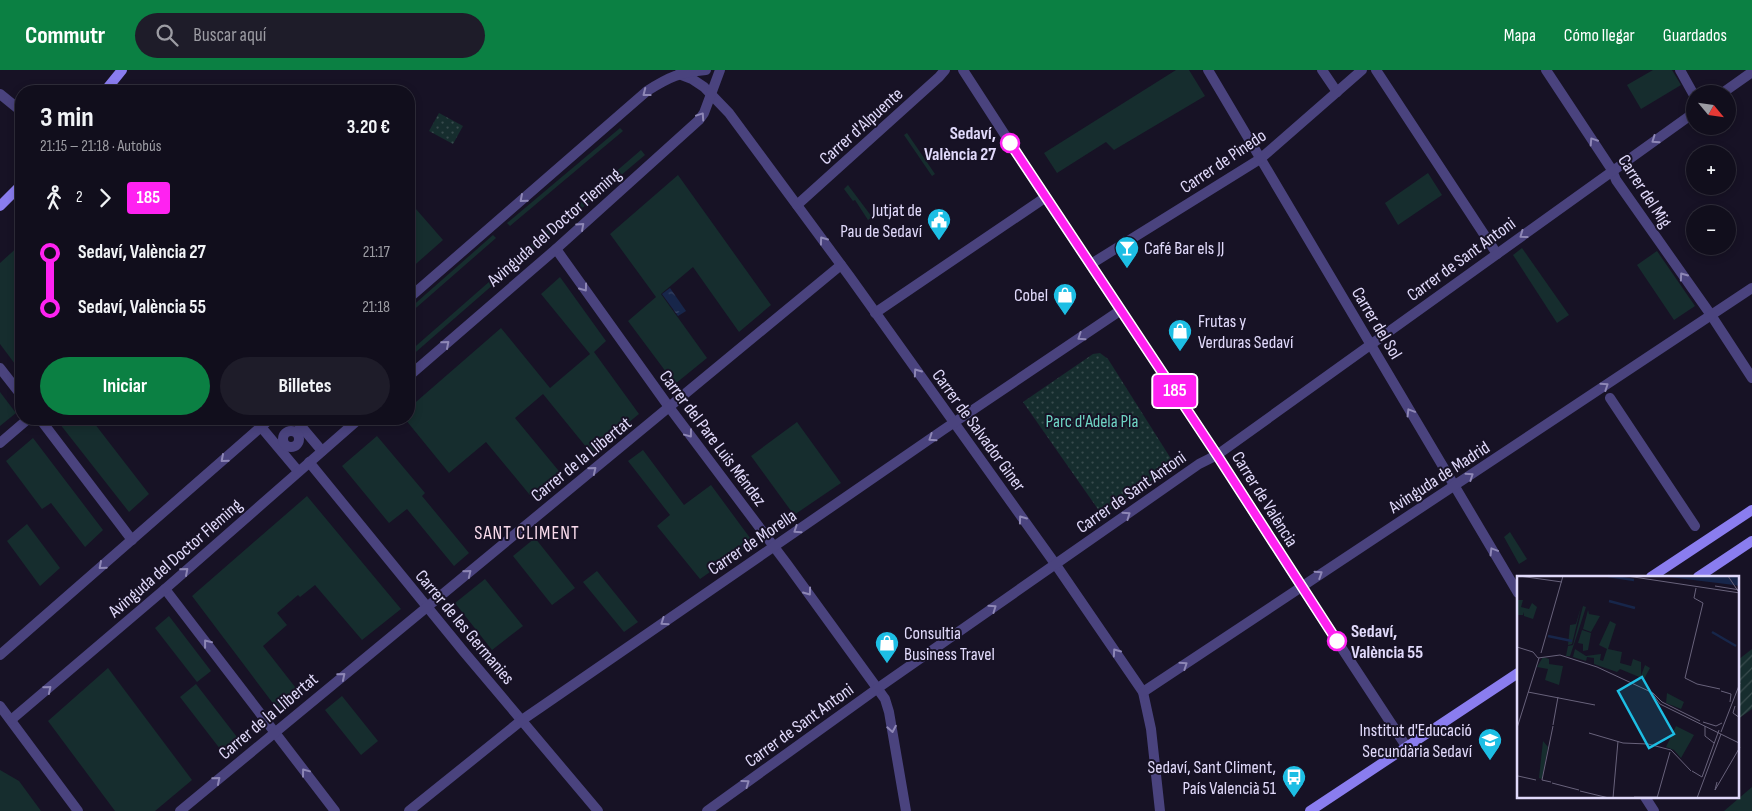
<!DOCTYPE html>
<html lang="es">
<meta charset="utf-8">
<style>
:root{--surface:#110e1c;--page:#1e1c29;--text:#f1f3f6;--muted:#9c9ca3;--line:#302e3b;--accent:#0b8043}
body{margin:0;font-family:"Sofia Sans Condensed",sans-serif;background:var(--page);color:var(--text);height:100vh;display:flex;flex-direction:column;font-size:19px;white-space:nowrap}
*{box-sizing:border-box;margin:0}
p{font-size:16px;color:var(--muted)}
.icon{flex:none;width:28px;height:28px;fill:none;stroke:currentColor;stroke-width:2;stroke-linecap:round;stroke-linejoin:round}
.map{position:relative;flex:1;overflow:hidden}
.panel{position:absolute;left:15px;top:15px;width:400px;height:340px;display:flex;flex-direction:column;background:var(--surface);border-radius:20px;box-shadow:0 2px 8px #0003,0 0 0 1px var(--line)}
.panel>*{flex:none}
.badge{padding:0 10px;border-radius:4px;font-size:18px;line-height:32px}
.needle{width:32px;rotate:119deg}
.controls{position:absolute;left:1686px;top:15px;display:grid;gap:10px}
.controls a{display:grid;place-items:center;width:50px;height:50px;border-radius:50%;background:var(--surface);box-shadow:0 2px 8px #0003,0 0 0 1px var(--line);font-size:25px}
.map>.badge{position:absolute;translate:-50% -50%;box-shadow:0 0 0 2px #fff}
.legs{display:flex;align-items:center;gap:8px;height:55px;padding:0 25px;font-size:16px}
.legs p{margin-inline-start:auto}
.head{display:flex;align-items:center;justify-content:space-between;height:85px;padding:0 25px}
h1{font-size:28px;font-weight:700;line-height:38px}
.cta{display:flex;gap:10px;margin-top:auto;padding:10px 25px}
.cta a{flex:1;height:58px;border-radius:30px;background:var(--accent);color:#fff;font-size:20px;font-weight:700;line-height:58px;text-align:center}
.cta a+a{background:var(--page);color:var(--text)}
ul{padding:0 25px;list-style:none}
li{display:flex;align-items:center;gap:18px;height:55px;font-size:19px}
li i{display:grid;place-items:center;width:8px;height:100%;margin:0 6px;background:currentColor}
li i::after{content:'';width:12px;height:12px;margin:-6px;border:4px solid;border-radius:50%;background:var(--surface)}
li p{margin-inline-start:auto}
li:first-child i{background:linear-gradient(#0000 50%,currentColor 0)}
li:last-child i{background:linear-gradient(currentColor 50%,#0000 0)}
header{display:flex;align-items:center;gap:30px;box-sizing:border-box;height:70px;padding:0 25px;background:var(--accent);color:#fff}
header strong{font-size:24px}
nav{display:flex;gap:28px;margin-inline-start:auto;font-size:18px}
.search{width:350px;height:45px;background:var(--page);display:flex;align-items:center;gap:12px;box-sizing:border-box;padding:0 18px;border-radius:28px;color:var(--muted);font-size:19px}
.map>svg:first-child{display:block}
.grass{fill:#162d2e}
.park{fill:url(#park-dots)}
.garden{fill:url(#garden-furrows)}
.water{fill:url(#water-ripples)}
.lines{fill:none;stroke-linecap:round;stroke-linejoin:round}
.street{stroke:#4a437e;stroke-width:10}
.secondary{stroke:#8a7def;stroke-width:10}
.oneway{stroke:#8e87b6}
.line-1-casing{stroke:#fff;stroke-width:11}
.line-1{stroke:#ff22f1;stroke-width:8}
.stop-1-dot{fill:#fff;stroke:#ff22f1;stroke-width:2.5}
.labels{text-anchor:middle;stroke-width:4;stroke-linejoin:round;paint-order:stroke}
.street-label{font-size:18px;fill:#e1dafb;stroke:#171225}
.stop-label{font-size:18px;font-weight:bold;fill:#e1dafb;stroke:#171225;text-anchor:end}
.poi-label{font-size:18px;fill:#e1dafb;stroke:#171225;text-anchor:end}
.park-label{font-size:18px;fill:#6ed3c3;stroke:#171225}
.neighbourhood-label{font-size:19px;letter-spacing:1px;fill:#fbdced;stroke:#171225}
.inset-river{fill:none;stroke:#17264a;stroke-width:2.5}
.inset-road{fill:none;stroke:#68627b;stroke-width:1}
.view{fill:#1dbee4;fill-opacity:0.15;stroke:#1dbee4;stroke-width:2.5}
.inset-edge{fill:none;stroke:#e1dafb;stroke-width:2.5}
</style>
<header>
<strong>Commutr</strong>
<div class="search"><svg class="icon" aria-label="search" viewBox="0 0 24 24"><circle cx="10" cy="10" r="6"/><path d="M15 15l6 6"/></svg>Buscar aquí</div>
<nav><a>Mapa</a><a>Cómo llegar</a><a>Guardados</a></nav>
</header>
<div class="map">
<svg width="1752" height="741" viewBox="0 0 1752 741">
<defs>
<pattern id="park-dots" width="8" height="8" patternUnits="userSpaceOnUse" patternTransform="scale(1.25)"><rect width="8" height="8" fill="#162d2e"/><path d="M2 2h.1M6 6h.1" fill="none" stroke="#384b4d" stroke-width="1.8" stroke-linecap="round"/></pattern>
<pattern id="garden-furrows" width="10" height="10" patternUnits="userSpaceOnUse" patternTransform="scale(1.25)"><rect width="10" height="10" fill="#162d2e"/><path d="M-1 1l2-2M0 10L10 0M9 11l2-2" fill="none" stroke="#384b4d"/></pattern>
<pattern id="water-ripples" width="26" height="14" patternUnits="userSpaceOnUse" patternTransform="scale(1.25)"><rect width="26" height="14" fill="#17264a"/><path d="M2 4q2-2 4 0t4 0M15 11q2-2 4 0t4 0" fill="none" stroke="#384565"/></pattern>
</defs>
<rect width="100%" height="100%" fill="#171225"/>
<!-- grass -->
<g class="grass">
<path d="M1176 0H1189L1205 26 1114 80 1106 72 1057 103 1044 83Z"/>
<path d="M1653 0H1672L1681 15 1641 39 1627 15Z"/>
<path d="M620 58 623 61 510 156 507 153Z"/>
<path d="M907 63 935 104 932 106 904 65Z"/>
<path d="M641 80 645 85 530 182 527 178Z"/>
<path d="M1428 103 1442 125 1398 155 1385 133Z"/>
<path d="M678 105 771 235 739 262 693 197 661 224 707 288 675 314 628 251 656 227 610 164Z"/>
<path d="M848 115 872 147 868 150 855 130 853 131 844 119Z"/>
<path d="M409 131 443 170 409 200Z"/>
<path d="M493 165 496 168 409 244V239Z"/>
<path d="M21 174V302L0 274V193Z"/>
<path d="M1522 178 1569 245 1557 253 1513 185Z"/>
<path d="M1657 181 1695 236 1674 250 1637 195Z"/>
<path d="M514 190 517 194 409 288V282Z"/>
<path d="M560 207 606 271 594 282 639 344 591 383 543 324 515 348 563 406 534 430 486 372 449 403 405 349H409V338L501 258 550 318 590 284 541 224Z"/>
<path d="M0 322 16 343 0 356Z"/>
<path d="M56 349H91L149 424 129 442Z"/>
<path d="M797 352 841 413 794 445 751 386Z"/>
<path d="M377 366 425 423 422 426 469 483 454 496 407 439 389 453 342 396Z"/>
<path d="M33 368 103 460 85 477 51 433 42 439 6 391Z"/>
<path d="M643 380 684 435 711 415 753 472 700 509 657 456 670 445 628 391Z"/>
<path d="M307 426 401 539 362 570 315 515 300 527 298 525 277 543 287 555 263 576 299 622 278 640 192 526Z"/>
<path d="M27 454 60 498 40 516 7 471Z"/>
<path d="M1510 462 1527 489 1519 494 1504 467Z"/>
<path d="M535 468 575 518 552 535 513 486Z"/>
<path d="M597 501 638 552 624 562 583 512Z"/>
<path d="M485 509 523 556 492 580 455 533Z"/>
<path d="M169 546 211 601 197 612 155 558Z"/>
<path d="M108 598 192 710 155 741H115L48 651Z"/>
<path d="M196 614 240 671 224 684 180 627Z"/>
<path d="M342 626 378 671 361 685 325 640Z"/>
<path d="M0 700 19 711 41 741H0Z"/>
<path d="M1752 717V741H1724Z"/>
</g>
<!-- park -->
<g class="park">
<path d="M439 43 463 56 453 74 429 61Z"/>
<path d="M1100 283 1108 289 1173 392 1171 397 1102 445 1023 332 1093 284Z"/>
</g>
<!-- garden -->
<path class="garden" d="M1752 579V639L1738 649V590Z"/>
<!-- water -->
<path class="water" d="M670 218 686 241 678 246 662 224Z"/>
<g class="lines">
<!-- street -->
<g class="street">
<path d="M963 0 1042 122 1217 385 1301 516 1406 676"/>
<path d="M1208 0 1518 523"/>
<path d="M1322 0 1337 22"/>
<path d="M1376 0 1497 184"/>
<path d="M1546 0 1612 100 1616 110 1711 245 1752 308"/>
<path d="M1680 0 1695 27"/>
<path d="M679 4 692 9 704 17 729 43 850 207 1056 495 1143 622 1151 659 1160 741"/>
<path d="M0 24 21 41"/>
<path d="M1721 24 1752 2"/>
<path d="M797 135 939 7 945 0"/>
<path d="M556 179 669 337 787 494 885 629 889 642 906 741"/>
<path d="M1091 194 1260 89 1362 0"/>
<path d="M409 228 647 21C669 7 680 2 706 0"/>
<path d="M875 243 1046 127"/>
<path d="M0 298 21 325"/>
<path d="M409 306 556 179 699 50 704 43 720 0"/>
<path d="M1610 328 1695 456"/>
<path d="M40 349 132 470"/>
<path d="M295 349 322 381"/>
<path d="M261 357 298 401"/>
<circle cx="291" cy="369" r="8"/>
<path d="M0 373 28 349"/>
<path d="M309 392 464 582 598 741"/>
<path d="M165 519 335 741"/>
<path d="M0 585 270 349"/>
<path d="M1143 622 1752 218"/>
<path d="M0 636 78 741"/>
<path d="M11 650 165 519 359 349"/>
<path d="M1645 727 1654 741"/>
<path d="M180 741 841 195"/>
<path d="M409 741 522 650 541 637 943 360 1121 240"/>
<path d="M707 741 878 618 1199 394 1217 385 1695 42"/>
</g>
<!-- secondary -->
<g class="secondary">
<path d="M105 21 122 0"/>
<path d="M0 136 21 115"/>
<path d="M1651 507 1752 440"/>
<path d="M1698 507 1752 471"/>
<path d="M1310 741 1518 603"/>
</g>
</g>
<!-- one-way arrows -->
<defs><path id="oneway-chevron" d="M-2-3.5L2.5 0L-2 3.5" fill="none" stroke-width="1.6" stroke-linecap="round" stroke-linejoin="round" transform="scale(1.25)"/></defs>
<g class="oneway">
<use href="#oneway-chevron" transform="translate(646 23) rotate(142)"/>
<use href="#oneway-chevron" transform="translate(701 46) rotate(-56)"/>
<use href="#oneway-chevron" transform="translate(1655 70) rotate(145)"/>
<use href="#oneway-chevron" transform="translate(1593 71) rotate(-123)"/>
<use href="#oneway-chevron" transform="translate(523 129) rotate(139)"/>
<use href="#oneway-chevron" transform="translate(581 156) rotate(-42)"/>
<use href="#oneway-chevron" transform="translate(1523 165) rotate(144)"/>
<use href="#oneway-chevron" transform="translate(823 170) rotate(-126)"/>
<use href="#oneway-chevron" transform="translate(1683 206) rotate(-125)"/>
<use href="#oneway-chevron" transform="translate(584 218) rotate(54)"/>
<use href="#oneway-chevron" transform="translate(1081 267) rotate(146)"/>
<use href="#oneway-chevron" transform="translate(446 274) rotate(-41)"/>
<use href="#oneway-chevron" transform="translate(917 302) rotate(-125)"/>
<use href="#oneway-chevron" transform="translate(1605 316) rotate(-34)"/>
<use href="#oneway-chevron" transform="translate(1410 342) rotate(-121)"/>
<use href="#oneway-chevron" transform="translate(689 364) rotate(53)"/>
<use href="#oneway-chevron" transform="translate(932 368) rotate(146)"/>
<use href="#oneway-chevron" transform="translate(224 389) rotate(139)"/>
<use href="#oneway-chevron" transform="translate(593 400) rotate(-39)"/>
<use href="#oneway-chevron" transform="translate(1470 406) rotate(-34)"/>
<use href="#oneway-chevron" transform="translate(1127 445) rotate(-35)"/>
<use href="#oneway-chevron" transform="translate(1022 449) rotate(-126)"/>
<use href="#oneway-chevron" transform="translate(797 460) rotate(146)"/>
<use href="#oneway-chevron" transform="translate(1493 481) rotate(-121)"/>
<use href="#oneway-chevron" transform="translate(102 496) rotate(139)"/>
<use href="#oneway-chevron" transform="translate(185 501) rotate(-41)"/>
<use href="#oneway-chevron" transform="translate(468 503) rotate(-39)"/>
<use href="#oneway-chevron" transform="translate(1319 504) rotate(-33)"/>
<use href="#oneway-chevron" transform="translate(808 522) rotate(54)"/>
<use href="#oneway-chevron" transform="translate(993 538) rotate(-35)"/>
<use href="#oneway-chevron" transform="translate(664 552) rotate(145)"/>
<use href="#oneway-chevron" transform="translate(207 573) rotate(-128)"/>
<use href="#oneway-chevron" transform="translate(1116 582) rotate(-125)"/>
<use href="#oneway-chevron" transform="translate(1184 595) rotate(-34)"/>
<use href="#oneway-chevron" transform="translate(342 606) rotate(-40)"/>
<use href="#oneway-chevron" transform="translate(48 619) rotate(-40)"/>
<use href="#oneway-chevron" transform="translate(892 659) rotate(80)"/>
<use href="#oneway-chevron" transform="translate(305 702) rotate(-127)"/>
<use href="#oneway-chevron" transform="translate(217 710) rotate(-40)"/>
<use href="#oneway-chevron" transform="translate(746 713) rotate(-36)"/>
</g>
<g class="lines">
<!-- line-1 casing -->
<g class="line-1-casing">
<path id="line-1" d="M1010 73 1217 385 1337 571"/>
</g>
<!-- line-1 -->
<use href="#line-1" class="line-1"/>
</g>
<!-- icons -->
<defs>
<g id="civic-pin" transform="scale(1.25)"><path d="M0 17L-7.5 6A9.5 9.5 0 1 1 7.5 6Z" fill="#1dbee4" stroke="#171225"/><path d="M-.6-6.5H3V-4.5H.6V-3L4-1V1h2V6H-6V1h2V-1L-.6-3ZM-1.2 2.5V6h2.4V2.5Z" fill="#fff"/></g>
<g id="bar-pin" transform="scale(1.25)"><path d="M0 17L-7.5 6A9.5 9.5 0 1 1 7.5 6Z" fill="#1dbee4" stroke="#171225"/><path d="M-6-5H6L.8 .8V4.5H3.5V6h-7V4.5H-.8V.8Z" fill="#fff"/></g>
<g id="shop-pin" transform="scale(1.25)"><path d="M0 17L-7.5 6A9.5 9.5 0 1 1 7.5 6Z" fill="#1dbee4" stroke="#171225"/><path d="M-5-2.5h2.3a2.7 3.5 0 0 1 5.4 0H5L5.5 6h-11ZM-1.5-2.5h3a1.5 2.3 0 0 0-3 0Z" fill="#fff"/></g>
<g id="school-pin" transform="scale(1.25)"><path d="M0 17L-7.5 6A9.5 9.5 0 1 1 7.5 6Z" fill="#1dbee4" stroke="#171225"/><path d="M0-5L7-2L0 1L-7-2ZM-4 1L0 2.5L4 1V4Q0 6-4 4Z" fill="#fff"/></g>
<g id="bus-pin" transform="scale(1.25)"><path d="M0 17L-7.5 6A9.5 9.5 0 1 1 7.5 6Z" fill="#1dbee4" stroke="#171225"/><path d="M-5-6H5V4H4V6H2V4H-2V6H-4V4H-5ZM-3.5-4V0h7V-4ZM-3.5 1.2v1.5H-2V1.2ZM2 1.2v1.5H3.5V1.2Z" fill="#fff"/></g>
</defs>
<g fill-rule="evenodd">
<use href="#civic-pin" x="939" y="150"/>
<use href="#bar-pin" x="1127" y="178"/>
<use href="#shop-pin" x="1065" y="225"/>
<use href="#shop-pin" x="1180" y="261"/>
<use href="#shop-pin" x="887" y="573"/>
<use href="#school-pin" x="1490" y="670"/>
<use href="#bus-pin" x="1294" y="707"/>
</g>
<!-- markers -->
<g class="stop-1-dot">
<circle cx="1010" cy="73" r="9"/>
<circle cx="1337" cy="571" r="9"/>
</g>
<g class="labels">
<!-- street labels -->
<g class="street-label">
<text transform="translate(861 56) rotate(-42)" y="6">Carrer d'Alpuente</text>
<text transform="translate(1223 91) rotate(-34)" y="6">Carrer de Pinedo</text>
<text transform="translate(1645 121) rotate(57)" y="6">Carrer del Mig</text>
<text transform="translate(554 157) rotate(-41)" y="6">Avinguda del Doctor Fleming</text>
<text transform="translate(1461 189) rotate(-36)" y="6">Carrer de Sant Antoni</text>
<text transform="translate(1377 253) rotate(59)" y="6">Carrer del Sol</text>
<text transform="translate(979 360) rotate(54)" y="6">Carrer de Salvador Giner</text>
<text transform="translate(713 368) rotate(53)" y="6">Carrer del Pare Luis Méndez</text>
<text transform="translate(581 389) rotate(-39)" y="6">Carrer de la Llibertat</text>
<text transform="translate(1439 407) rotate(-33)" y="6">Avinguda de Madrid</text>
<text transform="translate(1131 422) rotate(-35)" y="6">Carrer de Sant Antoni</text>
<text transform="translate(1265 429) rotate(58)" y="6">Carrer de València</text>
<text transform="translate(752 472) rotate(-34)" y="6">Carrer de Morella</text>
<text transform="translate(175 488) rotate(-41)" y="6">Avinguda del Doctor Fleming</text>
<text transform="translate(465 557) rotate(50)" y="6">Carrer de les Germanies</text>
<text transform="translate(268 646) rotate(-40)" y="6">Carrer de la Llibertat</text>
<text transform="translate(799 655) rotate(-36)" y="6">Carrer de Sant Antoni</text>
</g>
<!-- stop labels -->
<g class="stop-label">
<text x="996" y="69">Sedaví,<tspan x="996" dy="21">València 27</tspan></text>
<text x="1351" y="567" text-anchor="start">Sedaví,<tspan x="1351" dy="21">València 55</tspan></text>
</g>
<!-- poi labels -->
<g class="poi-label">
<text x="922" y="146">Jutjat de<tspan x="922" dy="21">Pau de Sedaví</tspan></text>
<text x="1144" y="184" text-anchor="start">Café Bar els JJ</text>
<text x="1048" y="231">Cobel</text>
<text x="1198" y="257" text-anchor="start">Frutas y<tspan x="1198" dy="21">Verduras Sedaví</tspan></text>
<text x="904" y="569" text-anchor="start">Consultia<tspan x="904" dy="21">Business Travel</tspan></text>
<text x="1472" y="666">Institut d'Educació<tspan x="1472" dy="21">Secundària Sedaví</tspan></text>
<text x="1276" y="703">Sedaví, Sant Climent,<tspan x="1276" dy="21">País Valencià 51</tspan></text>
</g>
<!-- park labels -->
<g class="park-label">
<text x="1092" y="357">Parc d'Adela Pla</text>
</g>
<!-- neighbourhood labels -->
<g class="neighbourhood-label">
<text x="527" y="469">SANT CLIMENT</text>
</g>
</g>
<!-- overview -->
<g transform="translate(1517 506)">
<rect width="222" height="222" fill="#171225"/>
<path d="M1 24H6L4 31 12 33 15 27 20 31 16 43 7 40V36L6 39H0ZM64 31 55 68 51 69 53 49 59 48ZM71 34 72 38 83 40 74 56 66 53ZM93 45 99 48 91 73 105 76 103 87 114 90 116 83 124 86V100L128 89 133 92 127 103 103 93 100 96 77 88V82L70 81 69 85 56 81 58 73 69 80 84 78 83 84 86 85 90 73 82 69ZM65 54 74 57 71 74 66 75V68L61 67ZM26 81 32 83V88L46 90 42 109 28 104 31 93 20 91ZM159 150 177 159 164 182 157 174 149 171Z" fill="#162d2e"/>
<path d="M150 117 167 126 164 133 149 127Z" fill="#162d2e"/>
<path d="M26 165 31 171 25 203 22 202Z" fill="#162d2e"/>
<path d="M66 30 69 31 61 56 53 80H49L51 70 56 69Z" fill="#162d2e"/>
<path d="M144 0H222V10L217 9Z" fill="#17264a"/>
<path class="inset-river" d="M91 0 117 4M92 25 118 32M195 56 219 70M31 60 55 65"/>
<path class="inset-road" d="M2 0 45 6M110 0 223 17M211 0 221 15M198 10 223 14M179 12 177 22 186 27 168 102 180 108 203 113M0 71 16 76 21 82 43 79 80 91M24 77 46 0M80 91 136 117 145 126 183 145M204 115 214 118 213 126M11 116 78 129M135 117 143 128 222 167M218 130 216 137 223 142M186 146 199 150 205 147M36 149 41 121M188 150V160L197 167M0 152 22 82M204 156 223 107M72 157 106 167 131 168 154 174 174 195M175 195 185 201 202 154M1 200 19 204M34 206 25 204 36 150M200 206 198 214 223 171M35 207 62 214M63 215 92 222M117 221H141M96 222 101 165M140 222 153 176M180 222 204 158"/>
<path class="view" d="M125 101 157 158 132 172 101 115Z"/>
<rect width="222" height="222" class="inset-edge"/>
</g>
</svg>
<div class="controls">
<a><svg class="needle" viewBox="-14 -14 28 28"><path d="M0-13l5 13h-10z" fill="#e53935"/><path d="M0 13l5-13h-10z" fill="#9c9ca3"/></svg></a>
<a>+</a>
<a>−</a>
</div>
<b class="badge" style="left:1175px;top:321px;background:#ff22f1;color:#fff">185</b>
<section class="panel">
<div class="head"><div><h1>3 min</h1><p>21:15 – 21:18 · Autobús</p></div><b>3.20 €</b></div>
<div class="legs"><svg class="icon" aria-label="walk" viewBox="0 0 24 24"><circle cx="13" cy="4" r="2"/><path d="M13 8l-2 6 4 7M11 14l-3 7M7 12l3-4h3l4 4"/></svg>2<svg class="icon" aria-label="forward" viewBox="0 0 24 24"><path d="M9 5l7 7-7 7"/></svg><b class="badge" style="background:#ff22f1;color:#fff">185</b></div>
<ul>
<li><i style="color:#ff22f1"></i><b>Sedaví, València 27</b><p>21:17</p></li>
<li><i style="color:#ff22f1"></i><b>Sedaví, València 55</b><p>21:18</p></li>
</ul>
<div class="cta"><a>Iniciar</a><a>Billetes</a></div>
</section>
</div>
